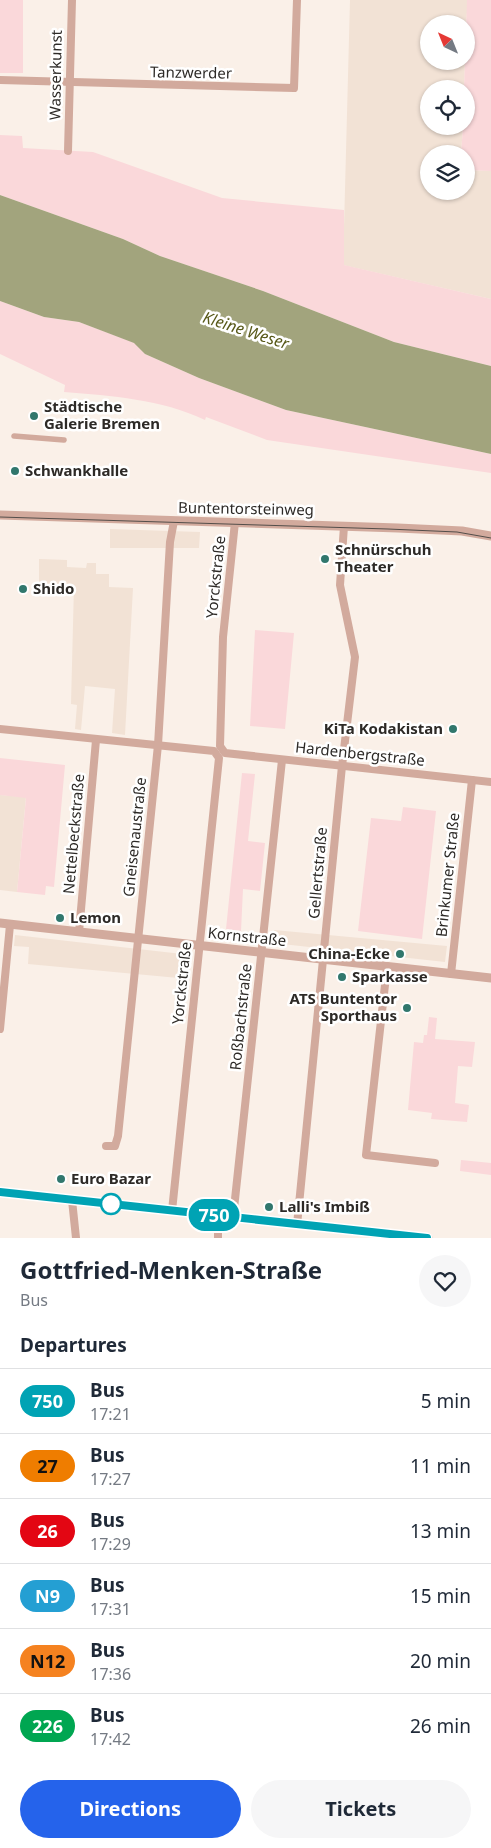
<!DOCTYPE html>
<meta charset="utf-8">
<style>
:root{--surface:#fff;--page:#f6f6f7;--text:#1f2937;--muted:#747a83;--line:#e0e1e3;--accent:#2563eb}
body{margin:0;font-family:"Noto Sans",sans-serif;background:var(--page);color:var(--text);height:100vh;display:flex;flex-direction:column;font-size:19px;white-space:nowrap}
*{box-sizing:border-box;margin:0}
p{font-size:16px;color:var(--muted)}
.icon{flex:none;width:28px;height:28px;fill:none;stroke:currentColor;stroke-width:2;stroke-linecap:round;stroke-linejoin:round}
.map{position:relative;height:1238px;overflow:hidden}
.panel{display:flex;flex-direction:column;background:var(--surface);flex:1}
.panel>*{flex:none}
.badge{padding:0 10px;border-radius:16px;font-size:18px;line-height:32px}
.needle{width:32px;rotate:317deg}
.tools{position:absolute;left:420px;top:15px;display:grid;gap:10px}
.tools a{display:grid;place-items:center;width:55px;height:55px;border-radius:50%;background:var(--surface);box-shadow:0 1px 4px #0004;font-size:25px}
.map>.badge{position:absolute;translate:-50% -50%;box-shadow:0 0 0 2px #fff}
h2{padding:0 20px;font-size:19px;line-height:45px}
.round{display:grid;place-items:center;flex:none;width:52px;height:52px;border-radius:26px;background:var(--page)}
.head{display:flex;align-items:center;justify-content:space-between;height:85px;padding:0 20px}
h1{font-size:24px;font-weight:700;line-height:38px}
.primary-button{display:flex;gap:10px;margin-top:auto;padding:10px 20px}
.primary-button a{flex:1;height:58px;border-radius:30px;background:var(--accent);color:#fff;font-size:20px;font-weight:700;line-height:58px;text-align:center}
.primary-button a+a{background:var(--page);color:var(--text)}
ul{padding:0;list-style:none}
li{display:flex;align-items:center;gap:15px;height:65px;padding:0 20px;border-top:1px solid var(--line)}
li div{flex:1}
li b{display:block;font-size:19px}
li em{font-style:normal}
li .badge{min-width:55px;font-weight:700;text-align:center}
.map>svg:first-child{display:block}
.built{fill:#f2e2d5}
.green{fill:#fad8da}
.water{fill:#a2a47d}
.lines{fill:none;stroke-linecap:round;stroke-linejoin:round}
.pedestrian{stroke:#d2aa9d;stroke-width:5.5}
.minor{stroke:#d2aa9d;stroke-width:8}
.tertiary{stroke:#d2aa9d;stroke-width:9}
.tram{stroke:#534e4a;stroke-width:1}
.line-casing{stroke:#fff;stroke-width:11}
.line{stroke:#00a3b4;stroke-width:8}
.poi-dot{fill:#31776d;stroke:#fff;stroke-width:2}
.stop-dot{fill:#fff;stroke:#00a3b4;stroke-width:2.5}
.labels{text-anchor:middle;stroke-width:5;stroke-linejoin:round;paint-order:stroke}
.street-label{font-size:15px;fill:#2d2a27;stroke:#fff}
.poi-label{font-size:15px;font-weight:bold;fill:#2d2a27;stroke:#fff;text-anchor:start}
.water-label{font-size:16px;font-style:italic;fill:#585919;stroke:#fff}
</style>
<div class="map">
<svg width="491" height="1238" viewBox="0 0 491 1238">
<rect width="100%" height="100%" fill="#faf0e8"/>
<!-- built -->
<g class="built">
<path d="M350 0H468L466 24H429V61H465L464 89H429V126H463L461 154H429V191H466V170L491 171V299L343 265Z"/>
<path d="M110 529 200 532 199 548H110Z"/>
<path d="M39 559 67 560V567L86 568 87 563H96V574H109V587L133 588 125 735 112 733 115 689 85 686 81 730 75 729 77 705 71 704 74 585 39 584Z"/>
<path d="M0 795 26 797 17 892 0 890Z"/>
<path d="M274 930 447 946 445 962 273 943Z"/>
<path d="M15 935 191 955 189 979 28 964 29 947 14 946Z"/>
</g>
<!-- green -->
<g class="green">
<rect x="0" y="0" width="23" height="73"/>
<path d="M467 0H491V171L466 170V154H461L463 126H466V89H464Z"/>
<path d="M0 135 22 136 23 148 93 152 222 198 344 210V265L491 299V366L394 342 263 291 160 256 123 239 0 195Z"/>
<path d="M0 301 44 317 79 322 135 343 145 354 199 378 286 410 491 454V473L267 440 206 417 205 420C161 399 112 396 64 392L65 385 0 354Z"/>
<path d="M255 630 294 633 285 729 250 726Z"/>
<path d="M0 758 65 765 54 887 46 886 45 895 17 892 26 798 0 795Z"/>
<path d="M242 773 255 774 248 841 265 843 260 891 243 889 241 931 226 929Z"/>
<path d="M403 807 436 811 422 939 358 931 371 818 401 821Z"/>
<path d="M429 1017 437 1018 435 1039 475 1042 472 1067 458 1066 455 1103 469 1105 467 1122 431 1119 432 1113 408 1110 414 1042 423 1043 424 1035H427Z"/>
<path d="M461 1160 491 1163V1175L460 1171Z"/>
</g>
<!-- water -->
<path class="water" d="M0 195 123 239 160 256 263 291 394 342 491 366V454L286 410 199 378 145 354 134 343 79 322 44 317 0 301Z"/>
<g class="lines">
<!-- pedestrian -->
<path class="pedestrian" d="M14 436 64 440"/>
<!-- minor -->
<g class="minor">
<path d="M0 80 294 88 297 0"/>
<path d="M68 151 72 0"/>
<path d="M235 522 223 637 220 746 225 753 491 782"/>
<path d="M0 729 214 751 219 758 172 1211"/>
<path d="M79 932 96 740"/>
<path d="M387 967 366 1155 435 1163"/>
<path d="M451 974 472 780"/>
<path d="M0 1029 10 925"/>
<path d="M106 1146H115L118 1136 158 745 170 542 174 521"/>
<path d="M72 1200 76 1238"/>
<path d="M233 1218 282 760"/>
<path d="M297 1225 342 766 355 657 340 585 344 526"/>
<path d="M218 1238V1216"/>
</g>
<!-- tertiary -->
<g class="tertiary">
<path d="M0 515 398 528 462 531 491 536"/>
<path d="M0 923 491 978"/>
<path d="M0 1192 428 1238"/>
</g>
<!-- tram -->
<path class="tram" d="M0 517 388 529 457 532 491 538"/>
</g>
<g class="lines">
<!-- line casing -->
<g class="line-casing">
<path id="line" d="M0 1192 427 1238"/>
</g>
<!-- line -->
<use href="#line" class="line"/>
</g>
<!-- markers -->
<g class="poi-dot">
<circle cx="34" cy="416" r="5"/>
<circle cx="15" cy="471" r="5"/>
<circle cx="325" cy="559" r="5"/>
<circle cx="23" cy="589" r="5"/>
<circle cx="453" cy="729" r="5"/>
<circle cx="60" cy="918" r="5"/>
<circle cx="400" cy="954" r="5"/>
<circle cx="342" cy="977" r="5"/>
<circle cx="407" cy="1008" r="5"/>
<circle cx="61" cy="1179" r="5"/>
<circle cx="269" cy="1207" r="5"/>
</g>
<circle class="stop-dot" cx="111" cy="1204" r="10"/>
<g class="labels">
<!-- street labels -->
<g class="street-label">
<text transform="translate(191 73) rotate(1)" y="5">Tanzwerder</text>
<text transform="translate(56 75) rotate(-89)" y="5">Wasserkunst</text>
<text transform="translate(246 509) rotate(1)" y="5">Buntentorsteinweg</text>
<text transform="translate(216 577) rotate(-84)" y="5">Yorckstraße</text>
<text transform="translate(360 754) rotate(6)" y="5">Hardenbergstraße</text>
<text transform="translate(74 834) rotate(-85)" y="5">Nettelbeckstraße</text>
<text transform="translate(135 837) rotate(-84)" y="5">Gneisenaustraße</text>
<text transform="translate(318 873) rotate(-85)" y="5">Gellertstraße</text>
<text transform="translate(448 875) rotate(-84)" y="5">Brinkumer Straße</text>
<text transform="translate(247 937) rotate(6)" y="5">Kornstraße</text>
<text transform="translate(182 983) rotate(-84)" y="5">Yorckstraße</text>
<text transform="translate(241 1017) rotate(-84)" y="5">Roßbachstraße</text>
</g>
<!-- poi labels -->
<g class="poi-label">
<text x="44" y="412">Städtische<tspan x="44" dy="17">Galerie Bremen</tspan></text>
<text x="25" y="476">Schwankhalle</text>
<text x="335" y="555">Schnürschuh<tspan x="335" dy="17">Theater</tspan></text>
<text x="33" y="594">Shido</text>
<text x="443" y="734" text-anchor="end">KiTa Kodakistan</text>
<text x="70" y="923">Lemon</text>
<text x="390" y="959" text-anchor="end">China-Ecke</text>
<text x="352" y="982">Sparkasse</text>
<text x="397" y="1004" text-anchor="end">ATS Buntentor<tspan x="397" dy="17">Sporthaus</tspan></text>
<text x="71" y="1184">Euro Bazar</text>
<text x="279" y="1212">Lalli's Imbiß</text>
</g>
<!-- water labels -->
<g class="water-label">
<text transform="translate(246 330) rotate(18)" y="6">Kleine Weser</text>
</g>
</g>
</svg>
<div class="tools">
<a><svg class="needle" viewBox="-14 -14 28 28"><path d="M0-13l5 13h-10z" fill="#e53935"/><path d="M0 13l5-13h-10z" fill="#747a83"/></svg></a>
<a><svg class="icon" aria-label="locate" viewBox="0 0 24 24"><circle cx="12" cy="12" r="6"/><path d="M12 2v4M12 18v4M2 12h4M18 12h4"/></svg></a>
<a><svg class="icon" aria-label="layers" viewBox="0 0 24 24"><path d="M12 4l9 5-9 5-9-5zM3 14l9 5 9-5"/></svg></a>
</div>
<b class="badge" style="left:214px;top:1215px;background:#00a3b4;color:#fff">750</b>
</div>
<section class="panel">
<div class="head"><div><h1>Gottfried-Menken-Straße</h1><p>Bus</p></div><a class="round"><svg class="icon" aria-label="heart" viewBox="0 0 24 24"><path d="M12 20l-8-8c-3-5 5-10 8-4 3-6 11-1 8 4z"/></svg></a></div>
<h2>Departures</h2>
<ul>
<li><span class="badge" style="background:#00a3b4;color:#fff">750</span><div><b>Bus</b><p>17:21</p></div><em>5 min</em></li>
<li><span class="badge" style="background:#ef7d00;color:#111">27</span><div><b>Bus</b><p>17:27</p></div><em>11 min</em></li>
<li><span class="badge" style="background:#e30613;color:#fff">26</span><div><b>Bus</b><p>17:29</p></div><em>13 min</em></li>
<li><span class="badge" style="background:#249fd3;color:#fff">N9</span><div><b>Bus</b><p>17:31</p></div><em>15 min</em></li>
<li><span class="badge" style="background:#f58220;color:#111">N12</span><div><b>Bus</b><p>17:36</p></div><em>20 min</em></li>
<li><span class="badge" style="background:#00a651;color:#fff">226</span><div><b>Bus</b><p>17:42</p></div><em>26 min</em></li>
</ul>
<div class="primary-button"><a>Directions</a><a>Tickets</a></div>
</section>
